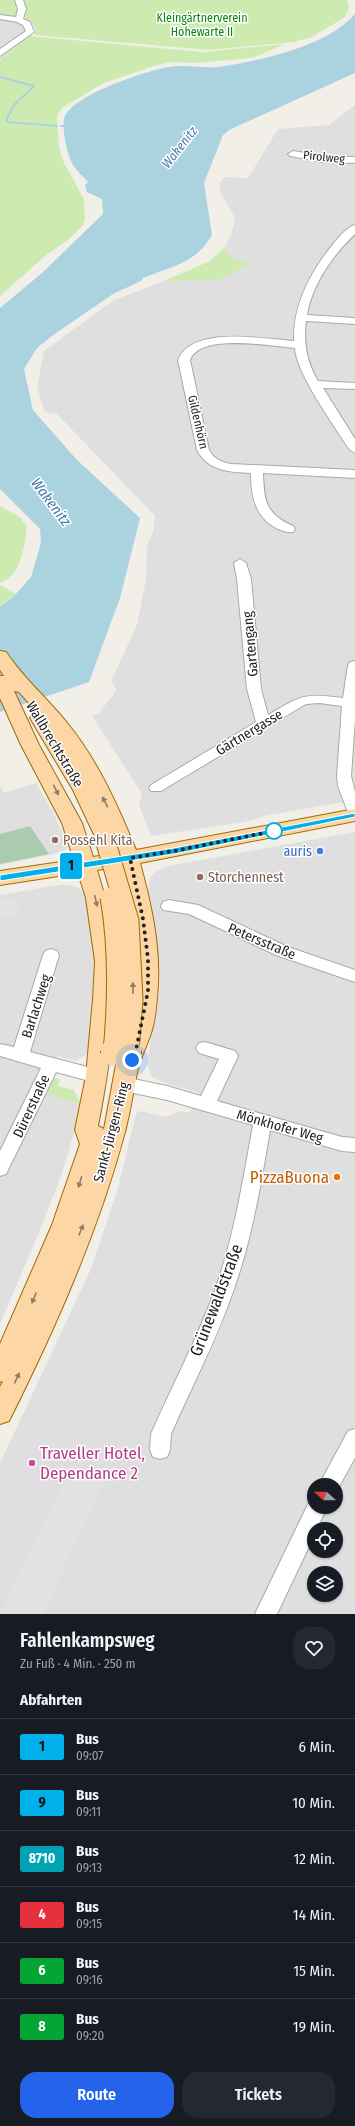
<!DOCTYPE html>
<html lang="de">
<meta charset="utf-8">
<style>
:root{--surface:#171b24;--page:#242831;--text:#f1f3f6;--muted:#9ea1a6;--line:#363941;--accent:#2563eb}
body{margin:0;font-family:"Fira Sans Condensed",sans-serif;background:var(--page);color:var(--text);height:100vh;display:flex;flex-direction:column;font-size:15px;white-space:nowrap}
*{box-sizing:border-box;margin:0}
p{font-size:13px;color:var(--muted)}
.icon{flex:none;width:22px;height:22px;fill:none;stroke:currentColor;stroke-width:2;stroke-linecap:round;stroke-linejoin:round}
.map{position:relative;height:1614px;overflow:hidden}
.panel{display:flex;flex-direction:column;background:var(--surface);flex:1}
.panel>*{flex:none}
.badge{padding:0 8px;border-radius:3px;font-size:14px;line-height:26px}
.needle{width:26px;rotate:291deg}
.fabs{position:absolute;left:307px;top:1478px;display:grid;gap:8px}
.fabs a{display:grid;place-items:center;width:36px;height:36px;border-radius:50%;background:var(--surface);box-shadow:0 1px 3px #0004;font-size:20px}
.you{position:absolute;width:20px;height:20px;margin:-10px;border:3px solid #fff;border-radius:50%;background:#1a73e8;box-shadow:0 0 0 6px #1a73e833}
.map>.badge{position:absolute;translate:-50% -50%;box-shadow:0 0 0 2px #fff}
h2{padding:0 20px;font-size:15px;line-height:36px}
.round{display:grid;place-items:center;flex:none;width:42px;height:42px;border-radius:16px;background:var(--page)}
.summary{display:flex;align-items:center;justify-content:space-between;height:68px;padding:0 20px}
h1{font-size:19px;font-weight:600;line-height:30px}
.primary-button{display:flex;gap:8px;margin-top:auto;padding:8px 20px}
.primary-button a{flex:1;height:46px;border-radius:16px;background:var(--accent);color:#fff;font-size:16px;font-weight:600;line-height:46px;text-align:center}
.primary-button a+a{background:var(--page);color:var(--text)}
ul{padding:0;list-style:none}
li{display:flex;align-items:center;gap:12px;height:56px;padding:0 20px;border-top:1px solid var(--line)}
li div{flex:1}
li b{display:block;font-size:15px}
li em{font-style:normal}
li .badge{min-width:44px;font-weight:700;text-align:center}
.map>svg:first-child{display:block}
.residential{fill:#e0dfdf;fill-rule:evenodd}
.grass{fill:#cdebb0}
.cemetery{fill:#aacbaf}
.parking{fill:#e2e2e2}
.water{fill:#aad3df}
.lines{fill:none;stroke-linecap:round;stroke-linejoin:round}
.stream{stroke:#aad3df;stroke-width:2}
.minor-casing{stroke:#a9a9a9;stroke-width:2}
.major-casing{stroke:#a06b00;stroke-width:2}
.minor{fill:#fff;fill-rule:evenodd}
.major{fill:#fcd6a4;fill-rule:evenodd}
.major-bridge-far1-casing{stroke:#a06b00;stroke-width:21;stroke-linecap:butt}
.major-bridge-casing{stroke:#a06b00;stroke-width:26;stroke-linecap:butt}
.major-bridge-far1{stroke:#fcd6a4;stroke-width:19}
.major-bridge{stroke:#fcd6a4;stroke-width:24}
.oneway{fill:#8f7c63}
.line{fill:#00b0ea;stroke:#fff}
.walk{stroke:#222;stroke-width:4;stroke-dasharray:0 7.2}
.stop-dot{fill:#fff;stroke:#00b0ea;stroke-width:2}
.education-dot{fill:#8d6e63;stroke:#fff;stroke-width:1.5}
.shop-dot{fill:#3f7fe0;stroke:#fff;stroke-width:1.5}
.food-dot{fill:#e8710a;stroke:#fff;stroke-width:1.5}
.hotel-dot{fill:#d1479c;stroke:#fff;stroke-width:1.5}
.labels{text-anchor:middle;stroke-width:3;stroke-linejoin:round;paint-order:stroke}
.far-park-label{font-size:12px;fill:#0c8416;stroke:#fff}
.far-street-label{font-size:12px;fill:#222;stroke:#fff}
.far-water-label{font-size:13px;font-style:italic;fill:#4a7aab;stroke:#fff}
.street-label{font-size:14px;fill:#222;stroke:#fff}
.education-label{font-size:14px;fill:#785e54;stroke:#fff;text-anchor:start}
.shop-label{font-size:14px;fill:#366cbe;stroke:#fff;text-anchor:end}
.water-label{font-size:15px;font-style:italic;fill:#4a7aab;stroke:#fff}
.near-food-label{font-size:17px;fill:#c56008;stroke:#fff;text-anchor:end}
.near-street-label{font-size:17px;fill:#222;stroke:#fff}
.near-hotel-label{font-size:17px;fill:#b23c85;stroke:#fff;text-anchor:start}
</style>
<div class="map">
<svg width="355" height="1614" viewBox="0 0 355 1614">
<rect width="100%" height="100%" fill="#f2efe9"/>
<!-- residential -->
<g class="residential">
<path d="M4 18 24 26 27 30 25 35 29 36 0 59V20Z"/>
<path d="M355 105V800L264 816 245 822 151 836 139 805 142 794 92 716 99 713 117 690 111 681 137 625 146 579 147 546 153 532 155 516 57 414 45 412 37 387 44 351 114 300 164 281 220 280 250 263 234 260 224 248 231 235 235 218 220 191V183L224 177 248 178 278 129 329 125Z"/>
<path d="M36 783 53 812 68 846V848L62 852 0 865V786L4 793Z"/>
<path d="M355 832V1614H0V1463L90 1271 118 1188 136 1114 140 1111 165 1117 180 1111 189 1113 199 1093 165 1083 152 1077 147 1062 160 988 159 958 148 890 150 878 157 871 167 866ZM314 1485H336V1507H314ZM314 1529H336V1551H314ZM314 1573H336V1595H314Z"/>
<path d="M58 885H71L78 888 84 894 89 913 94 958 89 1049 85 1055 76 1061 58 1056 42 1092 82 1105 61 1176 37 1237 0 1324V895Z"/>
</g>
<!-- grass -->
<g class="grass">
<path d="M0 0H16L20 13 15 16H0Z"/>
<path d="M20 0H347L349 7 345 17 312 37 294 42 208 50 35 35 36 30 31 21 26 19Z"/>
<path d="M29 36 203 52 285 44 252 58 196 63 172 62 157 65 104 83 62 108 57 116 59 148 64 163 84 199 85 220 83 225 69 239 45 256 0 296V59Z"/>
<path d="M224 248 234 260 251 263 220 280 164 281 210 261Z"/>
<path d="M0 506 20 517 27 527C24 547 22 575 0 583Z"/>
<path d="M0 585 16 594 0 607Z"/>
<path d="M52 1077 60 1079 58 1086 74 1090 82 1105 41 1092Z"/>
</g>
<!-- cemetery -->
<path class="cemetery" d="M30 826 49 854 0 864V834Z"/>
<!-- parking -->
<g class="parking">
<path d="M17 899 19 915 0 917V901Z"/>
<path d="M70 1468 104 1481 43 1614H0Z"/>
</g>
<!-- water -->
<path class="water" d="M355 14V73L229 130 223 135 204 183 212 235C195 264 173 266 143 278L141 281 113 294 56 333 37 348 24 369 33 410 77 460 140 518 120 598 89 682 0 712V607L14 596 31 577 41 543 40 529 0 489V308L42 273 103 214 102 199 87 192 85 185 88 182C83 176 75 170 72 163 67 154 62 129 64 119 69 96 146 71 168 67 187 64 208 70 225 66 266 59 327 46 355 14Z"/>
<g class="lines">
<!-- stream -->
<g class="stream">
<path d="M0 77 34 86 13 106 10 113"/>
<path d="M9 114 6 121 8 122 32 124"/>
<path d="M34 124 57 126"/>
<path d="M61 126H64"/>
</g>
<!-- minor casing -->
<g class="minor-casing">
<g id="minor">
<path d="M15 0H23L26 9 23 19 30 22 34 32 0 56V49L26 31 23 25 17 22 0 19V15L16 17 18 9Z"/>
<path d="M293 151 323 156 355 157V163L323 162 290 156 288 154Z"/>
<path d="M355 225V234C333 255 312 284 307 315L355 318V324L306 321C303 343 307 363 318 381L355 383V389L323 388 355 439V453L349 449C334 425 296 373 295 348 271 346 200 333 190 360L209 450C214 459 221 462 231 464L355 470V478L263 473C264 502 266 514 293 526L295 529 293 532C288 533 284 531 278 529 255 518 251 496 251 473 229 472 208 471 197 450L178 360C192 325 265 339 294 341 293 304 311 271 334 243 339 237 347 227 355 225Z"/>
<path d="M240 559 246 563 251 579 261 689 268 715C302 695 304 693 343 698L348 665 350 662 355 661V719L351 776 355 792V815L350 814 347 810 338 786 337 776 342 706 319 703 306 704 161 791H151L149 788 151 785 256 722 247 689 237 579 234 563Z"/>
<path d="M169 900 198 905 288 947 355 970V982L276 955 189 914 163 910 161 906 163 902Z"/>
<path d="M51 949 57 951 59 955 30 1052 103 1071 106 1076 103 1081 97 1083 56 1072 6 1174 0 1176V1151L41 1068 0 1056V1044L14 1047 43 955 45 951Z"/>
<path d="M205 1042 235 1051 238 1056 217 1101 342 1137 355 1138V1152L342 1151 270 1130C261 1184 252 1238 234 1289 217 1339 192 1386 171 1434L170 1450 167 1457 160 1459 153 1457 150 1450 151 1434C172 1386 197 1339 215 1290 234 1237 243 1180 253 1125L167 1100 124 1091 118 1089 115 1084 118 1079 124 1077 167 1086 201 1096 219 1059 199 1053 196 1048 199 1043Z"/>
<path d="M355 1429V1458L336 1492V1485H319L348 1431Z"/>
<path d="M314 1498V1507H327L317 1529H314V1536L277 1614H255L310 1500Z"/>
</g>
</g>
<!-- major casing -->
<g class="major-casing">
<path id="major" d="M0 651 6 652C24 679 48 699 68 724 98 761 118 806 136 850L355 809V821L140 863C151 903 160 943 158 985 157 999 156 1016 152 1030 148 1044 140 1058 137 1073 133 1093 130 1113 125 1132 98 1232 55 1329 9 1421L0 1424V1387L3 1381 0 1382V1344L52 1225 80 1144 75 1130 86 1076 93 999 95 961 86 898 78 873 0 885V871L74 860 62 823 21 745 0 698V676H4L0 670ZM14 691 19 692 38 713 33 714 30 718 73 790 97 841 104 843 112 839 117 853 93 857 82 823 39 745ZM121 866C136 918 141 963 132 1017 131 1027 129 1044 122 1052 121 1054 119 1056 117 1059L104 1129 98 1126C115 1039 125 956 97 870Z"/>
</g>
<!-- minor -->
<use href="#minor" class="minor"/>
<!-- major -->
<use href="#major" class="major"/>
<!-- major-bridge-far1 casing -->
<g class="major-bridge-far1-casing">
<g id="major-bridge-far1">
<path d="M104 836 129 921 133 1000 129 1052"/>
<path d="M110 897C119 949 118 999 113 1052"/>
</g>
</g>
<!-- major-bridge casing -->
<g class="major-bridge-casing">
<g id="major-bridge">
<path d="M113 1053V1051"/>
<path d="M129 1054V1051"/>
</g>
</g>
<!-- major-bridge-far1 -->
<use href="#major-bridge-far1" class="major-bridge-far1"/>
<!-- major-bridge -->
<use href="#major-bridge" class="major-bridge"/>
</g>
<!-- one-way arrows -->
<defs><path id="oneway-solid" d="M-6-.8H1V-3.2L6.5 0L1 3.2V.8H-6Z"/></defs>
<g class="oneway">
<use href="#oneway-solid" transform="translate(56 790) rotate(64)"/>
<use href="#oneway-solid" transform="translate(105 802) rotate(-118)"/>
<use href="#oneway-solid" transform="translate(96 901) rotate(78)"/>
<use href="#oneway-solid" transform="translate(133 988) rotate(-91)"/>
<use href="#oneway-solid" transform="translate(80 1182) rotate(107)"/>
<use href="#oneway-solid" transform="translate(81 1230) rotate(-68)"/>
<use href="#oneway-solid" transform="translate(34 1298) rotate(113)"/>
<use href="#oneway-solid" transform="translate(17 1378) rotate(-65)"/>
</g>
<!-- line -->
<path class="line" d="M355 813V817L174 854 0 881V875L174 848Z"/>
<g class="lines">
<!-- walk -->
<path class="walk" d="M132 1060 136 1050 148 991V959L143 919 130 858 174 851 274 831"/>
</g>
<!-- markers -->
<circle class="stop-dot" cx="274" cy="831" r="8"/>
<g class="education-dot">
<circle cx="55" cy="840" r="4"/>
<circle cx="200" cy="877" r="4"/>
</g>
<circle class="shop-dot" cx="320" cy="851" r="4"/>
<circle class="food-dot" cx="337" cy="1177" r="4"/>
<circle class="hotel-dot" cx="32" cy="1463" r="4"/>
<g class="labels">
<!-- far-park labels -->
<g class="far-park-label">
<text x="202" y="22">Kleingärtnerverein<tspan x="202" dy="14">Hohewarte II</tspan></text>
</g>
<!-- far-street labels -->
<g class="far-street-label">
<text transform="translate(324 157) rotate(6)" y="4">Pirolweg</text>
<text transform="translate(198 422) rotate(77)" y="4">Gildenhörn</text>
</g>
<!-- far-water labels -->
<g class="far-water-label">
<text transform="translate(179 147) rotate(-52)" y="5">Wakenitz</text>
</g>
<!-- street labels -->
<g class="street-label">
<text transform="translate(250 644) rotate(-95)" y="5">Gartengang</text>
<text transform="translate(249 732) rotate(-31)" y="5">Gärtnergasse</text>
<text transform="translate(55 744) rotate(59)" y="5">Wallbrechtstraße</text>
<text transform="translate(262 941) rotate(23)" y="5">Petersstraße</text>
<text transform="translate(36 1006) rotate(-72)" y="5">Barlachweg</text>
<text transform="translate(31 1106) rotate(-65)" y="5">Dürerstraße</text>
<text transform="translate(280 1126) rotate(16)" y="5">Mönkhofer Weg</text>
<text transform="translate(111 1132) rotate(-75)" y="5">Sankt-Jürgen-Ring</text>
</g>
<!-- education labels -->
<g class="education-label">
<text x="63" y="845">Possehl Kita</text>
<text x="208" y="882">Storchennest</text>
</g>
<!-- shop labels -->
<g class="shop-label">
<text x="312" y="856">auris</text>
</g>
<!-- water labels -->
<g class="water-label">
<text transform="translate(51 502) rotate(53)" y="5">Wakenitz</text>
</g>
<!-- near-food labels -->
<g class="near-food-label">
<text x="329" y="1183">PizzaBuona</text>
</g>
<!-- near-street labels -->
<g class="near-street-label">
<text transform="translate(216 1300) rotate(-69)" y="6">Grünewaldstraße</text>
</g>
<!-- near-hotel labels -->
<g class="near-hotel-label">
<text x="40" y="1459">Traveller Hotel,<tspan x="40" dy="20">Dependance 2</tspan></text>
</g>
</g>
</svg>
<div class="fabs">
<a><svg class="needle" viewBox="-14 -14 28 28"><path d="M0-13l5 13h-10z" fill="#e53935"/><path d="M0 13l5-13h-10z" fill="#9ea1a6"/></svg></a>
<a><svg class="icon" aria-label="locate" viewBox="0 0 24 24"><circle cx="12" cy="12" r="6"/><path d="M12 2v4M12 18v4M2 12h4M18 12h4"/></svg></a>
<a><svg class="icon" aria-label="layers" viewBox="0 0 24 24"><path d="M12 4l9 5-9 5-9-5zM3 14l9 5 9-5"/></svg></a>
</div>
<div class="you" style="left:132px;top:1060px"></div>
<b class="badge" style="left:71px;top:866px;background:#00b0ea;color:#111">1</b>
</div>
<section class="panel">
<div class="summary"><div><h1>Fahlenkampsweg</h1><p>Zu Fuß · 4 Min. · 250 m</p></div><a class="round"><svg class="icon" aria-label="heart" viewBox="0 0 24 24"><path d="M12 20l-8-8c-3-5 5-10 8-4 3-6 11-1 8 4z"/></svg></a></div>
<h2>Abfahrten</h2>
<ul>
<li><span class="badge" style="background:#00b0ea;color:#111">1</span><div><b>Bus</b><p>09:07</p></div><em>6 Min.</em></li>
<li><span class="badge" style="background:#00b0ea;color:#111">9</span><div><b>Bus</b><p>09:11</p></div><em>10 Min.</em></li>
<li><span class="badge" style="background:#00a3b4;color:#fff">8710</span><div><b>Bus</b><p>09:13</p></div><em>12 Min.</em></li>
<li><span class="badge" style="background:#e7303d;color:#fff">4</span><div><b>Bus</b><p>09:15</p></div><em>14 Min.</em></li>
<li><span class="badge" style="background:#04a535;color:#fff">6</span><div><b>Bus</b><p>09:16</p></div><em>15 Min.</em></li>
<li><span class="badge" style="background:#04a535;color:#fff">8</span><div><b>Bus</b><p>09:20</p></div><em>19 Min.</em></li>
</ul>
<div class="primary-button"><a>Route</a><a>Tickets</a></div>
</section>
